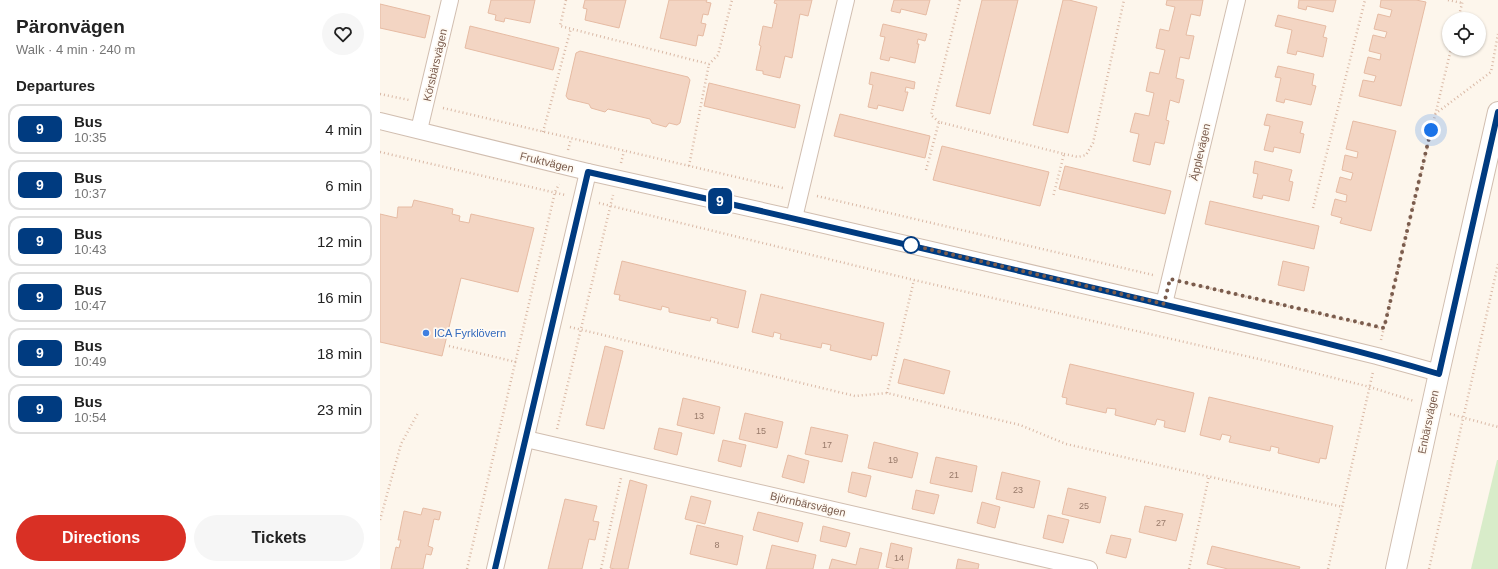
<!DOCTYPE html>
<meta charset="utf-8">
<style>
:root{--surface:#fff;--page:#f6f6f6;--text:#222;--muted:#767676;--line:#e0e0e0;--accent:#d93025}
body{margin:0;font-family:Arial,sans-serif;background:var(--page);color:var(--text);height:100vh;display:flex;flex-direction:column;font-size:15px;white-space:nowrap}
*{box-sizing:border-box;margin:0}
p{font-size:13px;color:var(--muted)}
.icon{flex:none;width:22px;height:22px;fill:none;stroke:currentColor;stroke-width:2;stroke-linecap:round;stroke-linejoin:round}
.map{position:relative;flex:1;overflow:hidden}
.panel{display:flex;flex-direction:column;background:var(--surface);width:380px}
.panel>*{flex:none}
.badge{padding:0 8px;border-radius:6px;font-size:14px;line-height:26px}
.tools{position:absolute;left:1062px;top:12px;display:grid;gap:8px}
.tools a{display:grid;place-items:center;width:44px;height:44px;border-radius:50%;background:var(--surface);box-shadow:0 1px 3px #0004;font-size:20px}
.you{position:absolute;width:20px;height:20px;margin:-10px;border:3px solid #fff;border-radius:50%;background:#1a73e8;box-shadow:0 0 0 6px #1a73e833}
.map>.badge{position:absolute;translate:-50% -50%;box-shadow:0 0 0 2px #fff}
h2{padding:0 16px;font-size:15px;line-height:36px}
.round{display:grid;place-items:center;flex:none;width:42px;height:42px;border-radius:21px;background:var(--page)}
.summary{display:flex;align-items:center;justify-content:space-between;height:68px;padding:0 16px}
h1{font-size:19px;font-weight:800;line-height:30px}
.primary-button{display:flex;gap:8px;margin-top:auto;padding:8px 16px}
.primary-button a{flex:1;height:46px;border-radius:24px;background:var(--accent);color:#fff;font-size:16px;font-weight:800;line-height:46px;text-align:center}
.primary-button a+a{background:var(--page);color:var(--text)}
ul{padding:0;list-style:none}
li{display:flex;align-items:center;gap:12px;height:50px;margin:0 8px 6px;padding:0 8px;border:2px solid var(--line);border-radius:12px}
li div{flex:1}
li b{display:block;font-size:15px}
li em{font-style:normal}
li .badge{min-width:44px;font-weight:700;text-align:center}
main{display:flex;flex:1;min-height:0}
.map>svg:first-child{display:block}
.green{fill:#d8ecc9}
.building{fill:#f3d5c3;stroke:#e6bba3}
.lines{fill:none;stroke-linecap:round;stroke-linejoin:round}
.minor-casing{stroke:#d1beb0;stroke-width:18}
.tertiary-casing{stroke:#d1beb0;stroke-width:22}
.path{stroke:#d9b8a5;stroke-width:2.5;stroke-dasharray:1 3;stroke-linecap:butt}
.minor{stroke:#fff;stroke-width:16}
.tertiary{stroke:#fff;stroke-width:20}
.line-casing{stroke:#fff;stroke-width:9}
.line{stroke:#003b80;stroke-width:6}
.walk{stroke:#7a5c4d;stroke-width:4;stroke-dasharray:0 7.2}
.stop-dot{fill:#fff;stroke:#003b80;stroke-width:2}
.shop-dot{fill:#3f7fe0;stroke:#fffaf3;stroke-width:1.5}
.labels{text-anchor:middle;stroke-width:3.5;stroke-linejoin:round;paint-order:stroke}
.number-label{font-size:9px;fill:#987a6a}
.street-label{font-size:11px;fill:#7a5c4d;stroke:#fffaf3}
.shop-label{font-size:11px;fill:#366cbe;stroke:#fffaf3;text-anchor:start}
</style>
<main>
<section class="panel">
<div class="summary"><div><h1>Päronvägen</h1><p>Walk · 4 min · 240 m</p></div><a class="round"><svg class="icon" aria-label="heart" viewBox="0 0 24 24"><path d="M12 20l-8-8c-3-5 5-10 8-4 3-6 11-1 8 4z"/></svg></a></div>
<h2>Departures</h2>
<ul>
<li><span class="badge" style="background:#003b80;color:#fff">9</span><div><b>Bus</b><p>10:35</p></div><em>4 min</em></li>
<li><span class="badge" style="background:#003b80;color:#fff">9</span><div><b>Bus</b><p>10:37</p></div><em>6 min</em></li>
<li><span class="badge" style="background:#003b80;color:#fff">9</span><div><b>Bus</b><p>10:43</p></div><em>12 min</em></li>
<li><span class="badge" style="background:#003b80;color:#fff">9</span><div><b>Bus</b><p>10:47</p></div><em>16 min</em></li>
<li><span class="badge" style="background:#003b80;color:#fff">9</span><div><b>Bus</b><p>10:49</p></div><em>18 min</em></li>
<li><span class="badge" style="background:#003b80;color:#fff">9</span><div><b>Bus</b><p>10:54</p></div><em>23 min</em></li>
</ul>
<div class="primary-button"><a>Directions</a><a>Tickets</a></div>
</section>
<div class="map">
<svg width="1118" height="569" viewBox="0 0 1118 569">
<rect width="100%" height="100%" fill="#fdf6ec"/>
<!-- green -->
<path class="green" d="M1117 460H1118V569H1091Z"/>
<!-- building -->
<g class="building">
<path d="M111 0H155L150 23 125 18 124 22 115 20 116 15 108 13Z"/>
<path d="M205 0H246L239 28 205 20 207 9 203 8Z"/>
<path d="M289 0H327L326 2 331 3 328 15 323 14 321 23 326 24 323 36 318 35 316 46 280 38Z"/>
<path d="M395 0H432L428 16 420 14 412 58 405 56 400 78 383 74V71L376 70 381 46 379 45 383 26 392 28 397 4 394 3Z"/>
<path d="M514 0H550L546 15 521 9 520 13 511 11Z"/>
<path d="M602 0H638L610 114 576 106Z"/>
<path d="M683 0H689L717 7 688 133 653 125Z"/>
<path d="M787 0H823L820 16 811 14 806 35 814 36 809 59 800 57 796 78 804 80 799 103 790 100 786 120 789 121 784 144 775 142 770 165 753 161 759 134 750 132 755 113 769 116 774 93 766 91 770 72 779 74 785 50 776 48 780 29 789 31 795 7 786 5Z"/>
<path d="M919 0H956L953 12 927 6 926 10 918 8Z"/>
<path d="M1001 0H1036L1046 2 1021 106 979 96 983 80 994 82 996 76 984 73 988 57 1000 60 1001 54 989 51 993 35 1005 38 1007 32 994 29 998 14 1010 17 1012 10 1000 7Z"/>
<path d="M0 4 50 16 45 38 0 28Z"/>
<path d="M898 15 946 26 943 37 947 38 943 57 917 51 916 55 907 53 912 30 895 26Z"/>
<path d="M503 24 547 34 545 41 538 39 537 44H539L535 63 510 57 509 61 500 59 505 37 500 36Z"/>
<path d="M90 26 179 48 173 70 85 48Z"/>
<path d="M200 51 308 77 310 80 300 123 297 125 289 123 286 127 272 123 270 119 228 109 225 112 211 108 209 104 188 99 186 96 196 53Z"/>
<path d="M898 66 934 74 932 85 936 86 931 105 905 99 904 103 896 101 901 78 895 77Z"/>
<path d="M491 72 535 82 534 89 526 87 525 92H528L523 111 498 105 497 109 488 107 493 85 489 84Z"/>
<path d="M329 83 420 105 415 128 324 106Z"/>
<path d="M460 114 550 136 545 158 454 136Z"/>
<path d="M887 114 923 122 920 133 924 134 920 153 894 147 893 152 884 150 890 126 884 125Z"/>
<path d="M973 121 1016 131 991 231 960 223 962 218 951 215 955 199 966 202 967 195 956 192 960 177 971 180 973 173 962 170 965 155 977 158 978 152 966 149Z"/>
<path d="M562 146 669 172 660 206 553 180Z"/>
<path d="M875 161 912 170 909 181 913 182 909 201 883 195 882 199 873 197 878 174 873 173Z"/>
<path d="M685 166 791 191 785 214 679 189Z"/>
<path d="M34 200 73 209 72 214 80 216 79 221 89 223 91 214 154 228 138 292 81 278 62 356 0 342V214L17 218 18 207H32Z"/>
<path d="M830 201 939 226 934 249 825 224Z"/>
<path d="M242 261 366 291 358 328 337 323 338 319 331 317 330 321 289 312V308L282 306 281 310 239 300 240 295 234 294Z"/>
<path d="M903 261 929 267 924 291 898 285Z"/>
<path d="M381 294 504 323 497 356 492 355 491 360 450 350 451 345 442 343 441 348 400 339 401 334 394 332 393 337 372 332Z"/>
<path d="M225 346 243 351 224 429 206 425Z"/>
<path d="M524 359 570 371 564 394 518 383Z"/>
<path d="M690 364 814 393 805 432 784 427 785 421 777 419 775 425 735 415 736 409 727 408 726 413 686 404 687 398 682 397Z"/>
<path d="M829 397 953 426 946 459 940 458 939 463 898 453 899 448 891 446 890 451 849 442 851 436 842 434 840 440 820 435Z"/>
<path d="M303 398 340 407 334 434 297 425Z"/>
<path d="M365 413 403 422 397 448 359 439Z"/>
<path d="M431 427 468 435 462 462 425 454Z"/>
<path d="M279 428 302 433 297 455 274 449Z"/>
<path d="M343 440 366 445 361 467 338 461Z"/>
<path d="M494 442 538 453 532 478 488 468Z"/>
<path d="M408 455 429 461 424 483 402 477Z"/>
<path d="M556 457 597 466 592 492 550 483Z"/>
<path d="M472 472 491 476 486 497 468 492Z"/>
<path d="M622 472 660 481 654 508 616 499Z"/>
<path d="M250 480 267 485 248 569H235L230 568Z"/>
<path d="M688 488 726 497 720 523 682 514Z"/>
<path d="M536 490 559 495 554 514 532 509Z"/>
<path d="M311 496 331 501 325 524 305 519Z"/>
<path d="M185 499 217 506 213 521 219 522 215 540 209 539 202 569H168Z"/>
<path d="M602 502 620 507 615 528 597 523Z"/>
<path d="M765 506 803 514 796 541 759 532Z"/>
<path d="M43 508 61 512 59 520 54 519 48 546 53 548 51 555 46 554 43 569H11L16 547 19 548 21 540H18L24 511 41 515Z"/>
<path d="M378 512 423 523 418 542 373 530Z"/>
<path d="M668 515 689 520 683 543 663 538Z"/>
<path d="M317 525 363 536 357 565 310 554Z"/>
<path d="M443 526 470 533 466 547 440 541Z"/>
<path d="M731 535 751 539 746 558 726 553Z"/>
<path d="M511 543 532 548 528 569H516L506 567Z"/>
<path d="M392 545 436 555 433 569H386Z"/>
<path d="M832 546 920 567 919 569H848L827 564Z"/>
<path d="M480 548 502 553 498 569H449L452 559 476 565Z"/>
<path d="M578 559 599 564 598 569H576Z"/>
</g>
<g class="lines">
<!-- minor casing -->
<g class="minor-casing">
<g id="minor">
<path d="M0 121 208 172 414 218 784 304 997 356 1059 373"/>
<path d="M39 130 70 0"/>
<path d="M414 218 466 0"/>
<path d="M784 304 857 0"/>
<path d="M146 439 709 569"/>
<path d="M115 569 208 172"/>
</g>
</g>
<!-- tertiary casing -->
<g class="tertiary-casing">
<path id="tertiary" d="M1016 569 1059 373 1118 112"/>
</g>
<!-- path -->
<g class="path">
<path d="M186 0 180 26 329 64 338 55 352 0"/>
<path d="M1068 0 1082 3"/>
<path d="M1078 19 1083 0"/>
<path d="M0 94 29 100"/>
<path d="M63 108 403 188"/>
<path d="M1055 114 1111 72 1118 34"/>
<path d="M559 122 551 115 580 0"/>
<path d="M163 132 191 28"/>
<path d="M188 150 191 139"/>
<path d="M0 152 185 195"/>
<path d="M684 154 698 157 706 155 713 143 744 0"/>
<path d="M241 163 244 151"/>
<path d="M309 166 329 64"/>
<path d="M546 170 559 122 684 154 673 197"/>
<path d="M437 196 773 275"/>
<path d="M219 203 534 280 883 360 990 387 1034 401"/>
<path d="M933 208 985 0"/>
<path d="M807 283 1003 329"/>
<path d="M190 327 475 396 507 393 640 425 686 444 963 507"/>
<path d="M1001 340 1071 49"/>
<path d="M69 346 136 362"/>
<path d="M507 393 534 280"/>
<path d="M1070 414 1118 427"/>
<path d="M177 429 233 195"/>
<path d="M0 520 21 444 38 413"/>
<path d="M87 569 175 192 179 184"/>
<path d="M221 569 241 478"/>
<path d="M809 569 829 476"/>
<path d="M948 569 993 372"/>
<path d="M1049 569 1118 264"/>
</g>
<!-- minor -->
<use href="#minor" class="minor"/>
<!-- tertiary -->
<use href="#tertiary" class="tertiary"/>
</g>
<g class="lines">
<!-- line casing -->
<g class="line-casing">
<path id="line" d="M115 569 208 172C384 211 559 252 735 293 843 319 952 342 1059 374L1118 112"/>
</g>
<!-- line -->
<use href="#line" class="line"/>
<!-- walk -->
<path class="walk" d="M531 245 784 304 790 279 1004 328 1051 130"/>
</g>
<!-- markers -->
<circle class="stop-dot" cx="531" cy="245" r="8"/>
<circle class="shop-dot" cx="46" cy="333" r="4"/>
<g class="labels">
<!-- number labels -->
<g class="number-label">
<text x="319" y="419">13</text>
<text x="381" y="434">15</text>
<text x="447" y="448">17</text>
<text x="513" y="463">19</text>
<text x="574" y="478">21</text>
<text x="638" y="493">23</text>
<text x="704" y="509">25</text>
<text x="781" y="526">27</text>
<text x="337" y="548">8</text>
<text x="519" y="561">14</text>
</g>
<!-- street labels -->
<g class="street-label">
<text transform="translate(55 65) rotate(-77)" y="4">Körsbärsvägen</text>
<text transform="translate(820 152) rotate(-77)" y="4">Äpplevägen</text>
<text transform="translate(167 162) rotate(14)" y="4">Fruktvägen</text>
<text transform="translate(1048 422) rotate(-78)" y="4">Enbärsvägen</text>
<text transform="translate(428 504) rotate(13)" y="4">Björnbärsvägen</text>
</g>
<!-- shop labels -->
<g class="shop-label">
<text x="54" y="337">ICA Fyrklövern</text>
</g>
</g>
</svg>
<div class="tools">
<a><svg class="icon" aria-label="locate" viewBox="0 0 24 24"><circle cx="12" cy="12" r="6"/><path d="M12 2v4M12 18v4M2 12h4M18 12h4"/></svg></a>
</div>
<div class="you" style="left:1051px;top:130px"></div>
<b class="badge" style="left:340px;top:201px;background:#003b80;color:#fff">9</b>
</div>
</main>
